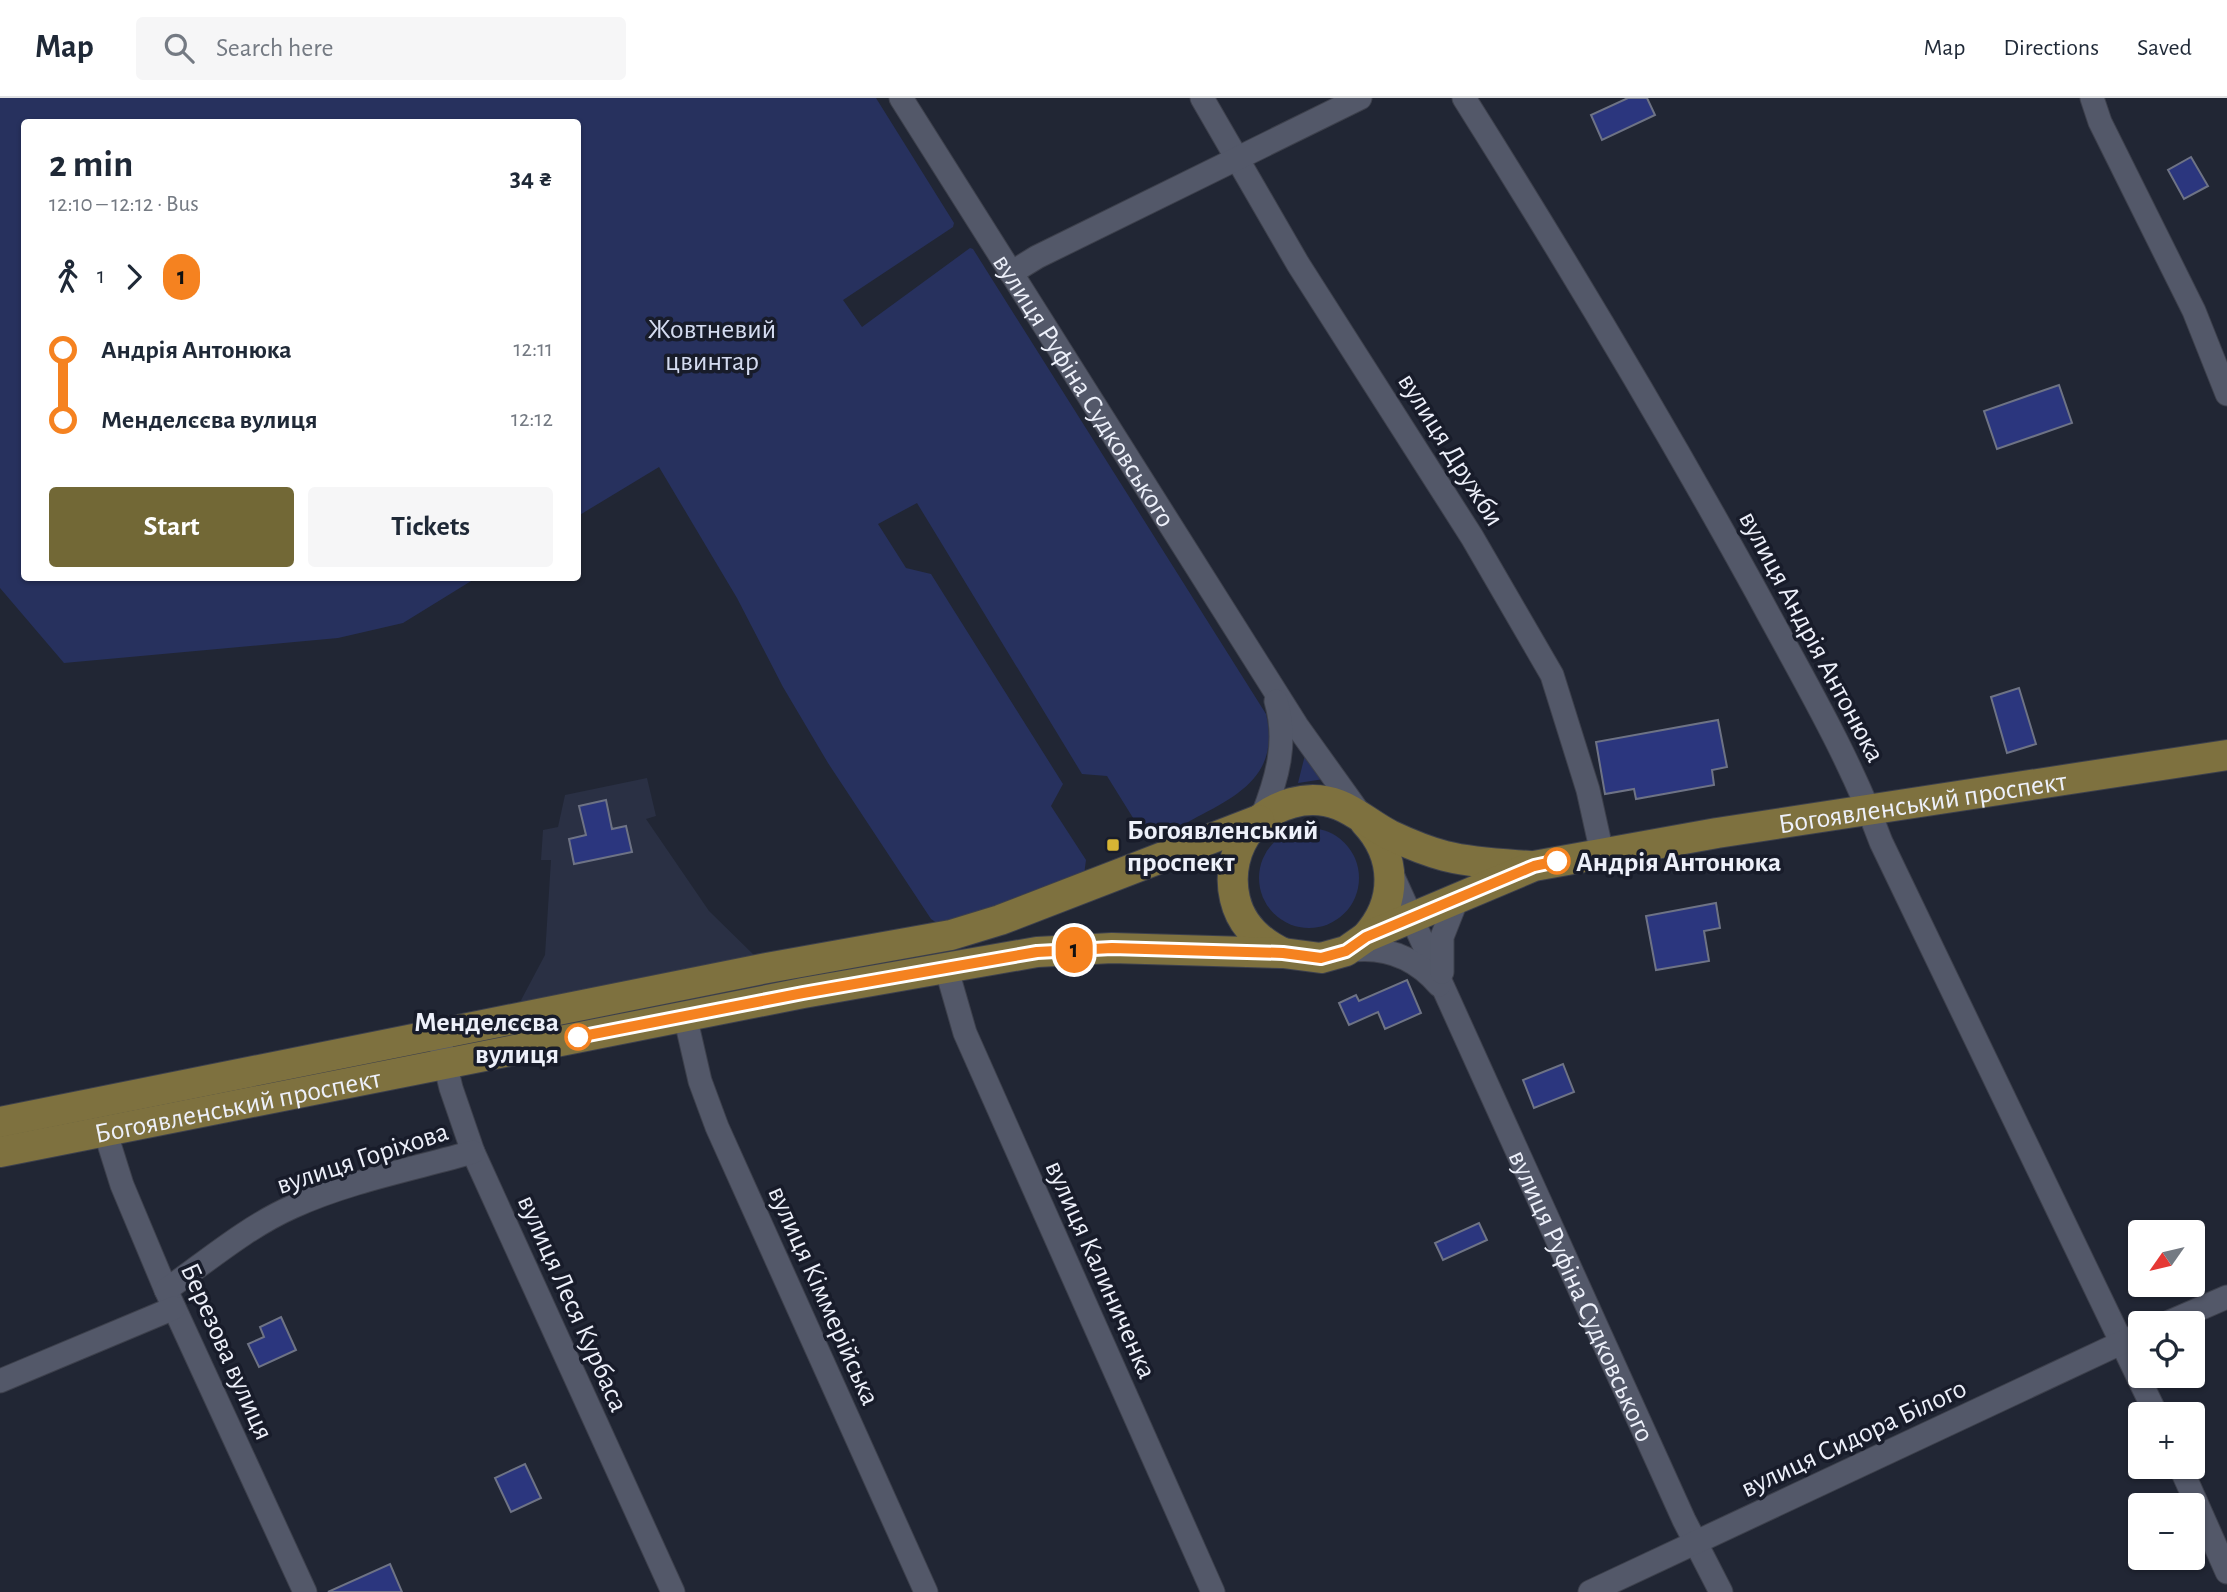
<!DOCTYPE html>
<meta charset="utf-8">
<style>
:root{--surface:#fff;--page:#f6f6f7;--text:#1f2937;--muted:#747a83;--line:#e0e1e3;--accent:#726836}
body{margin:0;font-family:"Alegreya Sans",sans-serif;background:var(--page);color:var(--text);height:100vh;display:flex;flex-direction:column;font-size:26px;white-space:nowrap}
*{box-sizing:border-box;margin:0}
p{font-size:23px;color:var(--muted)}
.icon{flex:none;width:38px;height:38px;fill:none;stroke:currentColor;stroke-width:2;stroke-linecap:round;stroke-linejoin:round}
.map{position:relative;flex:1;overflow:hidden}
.details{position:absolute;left:21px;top:21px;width:560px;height:462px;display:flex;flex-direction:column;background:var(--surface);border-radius:7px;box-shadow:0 2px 5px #0004}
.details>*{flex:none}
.badge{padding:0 14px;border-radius:23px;font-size:24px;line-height:46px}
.needle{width:46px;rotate:236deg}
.tools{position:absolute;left:2128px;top:1122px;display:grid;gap:14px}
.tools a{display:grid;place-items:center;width:77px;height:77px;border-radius:7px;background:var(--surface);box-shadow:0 2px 5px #0004;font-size:35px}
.map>.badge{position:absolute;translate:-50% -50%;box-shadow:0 0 0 4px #fff}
.legs{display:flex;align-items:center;gap:10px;height:77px;padding:0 28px;font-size:23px}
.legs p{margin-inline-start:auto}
.headline{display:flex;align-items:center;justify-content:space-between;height:119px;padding:0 28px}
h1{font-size:38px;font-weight:700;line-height:52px}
.cta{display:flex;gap:14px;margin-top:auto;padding:14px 28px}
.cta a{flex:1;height:80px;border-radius:7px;background:var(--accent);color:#fff;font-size:28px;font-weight:700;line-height:80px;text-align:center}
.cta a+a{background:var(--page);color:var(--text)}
ul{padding:0 28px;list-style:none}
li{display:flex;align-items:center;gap:24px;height:70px;font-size:26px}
li i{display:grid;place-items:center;width:10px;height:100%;margin:0 9px;background:currentColor}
li i::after{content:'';width:18px;height:18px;margin:-9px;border:5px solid;border-radius:50%;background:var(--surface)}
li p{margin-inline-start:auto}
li:first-child i{background:linear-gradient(#0000 50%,currentColor 0)}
li:last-child i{background:linear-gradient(currentColor 50%,#0000 0)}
header{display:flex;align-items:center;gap:42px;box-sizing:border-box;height:98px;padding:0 35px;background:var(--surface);border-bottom:2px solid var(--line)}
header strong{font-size:33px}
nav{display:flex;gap:38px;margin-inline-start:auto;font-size:24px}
.search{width:490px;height:63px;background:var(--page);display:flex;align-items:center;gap:18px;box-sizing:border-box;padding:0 24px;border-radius:7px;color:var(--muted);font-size:26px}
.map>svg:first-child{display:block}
.built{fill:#2a3044}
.green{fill:#27315e}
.building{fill:#2b367e;stroke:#6e7385;stroke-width:2}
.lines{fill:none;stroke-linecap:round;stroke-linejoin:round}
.minor-casing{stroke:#3d404c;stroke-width:25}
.major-casing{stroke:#3d404c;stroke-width:32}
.minor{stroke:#535869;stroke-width:23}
.major{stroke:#7e713f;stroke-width:30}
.line-1-casing{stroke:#fff;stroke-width:16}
.line-1{stroke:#f58220;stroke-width:10}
.poi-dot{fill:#d7b534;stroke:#181c2a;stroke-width:2.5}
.stop-1-dot{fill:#fff;stroke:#f58220;stroke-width:3.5}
.labels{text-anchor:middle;stroke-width:7;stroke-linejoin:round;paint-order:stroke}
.park-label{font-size:28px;fill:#d4dbf0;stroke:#181c2a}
.street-label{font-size:28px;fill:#edf0fa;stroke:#181c2a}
.poi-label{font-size:28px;font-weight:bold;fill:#edf0fa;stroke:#181c2a;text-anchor:start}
.stop-label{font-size:28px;font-weight:bold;fill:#edf0fa;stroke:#181c2a;text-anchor:start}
</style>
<header>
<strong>Map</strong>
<div class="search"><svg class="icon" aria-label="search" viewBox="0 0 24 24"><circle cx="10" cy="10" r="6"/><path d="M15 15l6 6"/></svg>Search here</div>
<nav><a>Map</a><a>Directions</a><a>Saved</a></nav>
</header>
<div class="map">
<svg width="2227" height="1494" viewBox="0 0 2227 1494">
<rect width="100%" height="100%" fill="#212634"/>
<!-- built -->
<path class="built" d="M647 680 656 718 646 721 709 813 759 862 519 906 545 857 551 762H541L543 732 558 729 565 697Z"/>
<!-- green -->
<g class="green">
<path d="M0 0H876L954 125 953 129 843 202 862 229 970 150 973 151 1266 616C1280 674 1242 696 1197 719 1182 727 1165 738 1148 744L1107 678 1082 676 917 405 878 426 906 470 931 476 1063 686 1051 708 1086 762 1084 777 940 827 931 821 828 665 783 589 737 500 659 369 578 418V24H24V480H476L403 525 338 540 64 565 0 490Z"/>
<path d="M1305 657 1324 681 1298 685Z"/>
<circle cx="1309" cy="780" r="50"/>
</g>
<!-- building -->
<g class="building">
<path d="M1628 0H1647L1655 17 1602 42 1591 17Z"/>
<path d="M2191 59 2208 88 2184 101 2168 72Z"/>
<path d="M2059 287 2072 325 1997 351 1984 313Z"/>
<path d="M2019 590 2036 646 2007 655 1991 599Z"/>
<path d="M1718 622 1727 669 1712 672 1714 687 1636 701 1634 691 1605 696 1596 644Z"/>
<path d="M606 702 612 731 626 728 632 754 574 766 569 741 586 737 579 708Z"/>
<path d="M1716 805 1720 830 1704 833 1709 863 1656 872 1646 818Z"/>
<path d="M1407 882 1421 915 1385 931 1378 914 1349 927 1339 905 1356 897 1359 903Z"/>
<path d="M1563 966 1574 994 1534 1010 1523 982Z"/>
<path d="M1479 1125 1487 1142 1443 1162 1435 1145Z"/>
<path d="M281 1219 296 1252 259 1269 248 1246 264 1239 260 1229Z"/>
<path d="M525 1366 541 1400 511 1414 495 1380Z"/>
<path d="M390 1466 402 1494H328Z"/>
</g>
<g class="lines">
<!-- minor casing -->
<g class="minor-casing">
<g id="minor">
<path id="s1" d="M901 0 1297 628 1360 716"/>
<path d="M1202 0 1298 166 1472 439 1552 577 1588 692 1602 755"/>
<path d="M1464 0C1566 162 1664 326 1756 493 1801 577 1848 655 1881 744L2156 1316"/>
<path d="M2092 0 2100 24 2194 213 2227 296"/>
<path d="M1011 175 1037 159 1360 0"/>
<path d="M1262 719C1277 681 1288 644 1276 603"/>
<path id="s2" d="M1390 772 1684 1422 1721 1494"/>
<path d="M1346 853C1383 847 1414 858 1439 887"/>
<path d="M946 869 965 935 1213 1494"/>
<path d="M1442 874V839L1457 801"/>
<path d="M685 918 700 983 717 1029 926 1494"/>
<path d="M438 936 451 990 473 1054 673 1494"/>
<path d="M105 1033 122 1087 166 1192 305 1494"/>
<path d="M166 1192C206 1164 247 1129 292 1109 349 1083 413 1071 473 1054"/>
<path d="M2167 1225 2227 1199"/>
<path d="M0 1283 174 1210"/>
<path d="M2180 1368 2227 1474"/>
<path d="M1590 1494 2140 1236"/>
</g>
</g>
<!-- major casing -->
<g class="major-casing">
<g id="major">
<path d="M1365 724C1397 758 1398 804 1366 839"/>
<path d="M1283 855C1260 844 1241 827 1235 801 1229 776 1235 749 1251 730 1273 706 1308 695 1339 707 1357 714 1372 728 1390 737 1407 745 1426 753 1445 758 1473 765 1502 766 1530 768"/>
<path d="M0 1024 767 870 951 837 1000 822 1259 722"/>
<path id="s3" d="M0 1054 803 895 1037 854 1112 850 1283 855 1321 860 1346 853 1366 839 1534 768 1717 735 2227 657"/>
</g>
</g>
<!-- minor -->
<use href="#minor" class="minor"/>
<!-- major -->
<use href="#major" class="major"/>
</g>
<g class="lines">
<!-- line-1 casing -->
<g class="line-1-casing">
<path id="line-1" d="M578 939 803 895 1037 854 1112 850 1283 855 1321 860 1346 853 1366 839 1534 768 1557 763"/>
</g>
<!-- line-1 -->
<use href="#line-1" class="line-1"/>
</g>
<!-- markers -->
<rect class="poi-dot" x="1106" y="740" width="14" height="14" rx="3.5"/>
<g class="stop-1-dot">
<circle cx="1557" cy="763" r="12"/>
<circle cx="578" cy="939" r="12"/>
</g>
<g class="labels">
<!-- park labels -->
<g class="park-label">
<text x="712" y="240">Жовтневий<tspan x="712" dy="32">цвинтар</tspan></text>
</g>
<!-- street labels -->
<g class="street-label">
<text dy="10" stroke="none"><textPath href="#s1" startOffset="345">вулиця Руфіна Судковського</textPath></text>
<text transform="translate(1452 351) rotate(58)" y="10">вулиця Дружби</text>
<text transform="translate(1813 538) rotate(62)" y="10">вулиця Андрія Антонюка</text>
<text dy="10" stroke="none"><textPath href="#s3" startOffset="1967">Богоявленський проспект</textPath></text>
<text dy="10" stroke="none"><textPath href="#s3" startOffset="242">Богоявленський проспект</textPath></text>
<text transform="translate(362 1059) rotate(-18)" y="10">вулиця Горіхова</text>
<text transform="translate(1102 1171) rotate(66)" y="10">вулиця Калиниченка</text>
<text transform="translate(825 1197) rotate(66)" y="10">вулиця Кіммерійська</text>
<text dy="10" stroke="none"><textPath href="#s2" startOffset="467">вулиця Руфіна Судковського</textPath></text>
<text transform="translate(574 1205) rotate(66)" y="10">вулиця Леся Курбаса</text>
<text transform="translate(228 1253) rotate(66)" y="10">Березова вулиця</text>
<text transform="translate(1853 1339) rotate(-25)" y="10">вулиця Сидора Білого</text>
</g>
<!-- poi labels -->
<g class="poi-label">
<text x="1127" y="741">Богоявленський<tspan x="1127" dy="32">проспект</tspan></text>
</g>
<!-- stop labels -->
<g class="stop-label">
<text x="1576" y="773">Андрія Антонюка</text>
<text x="559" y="933" text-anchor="end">Менделєєва<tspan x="559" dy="32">вулиця</tspan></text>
</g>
</g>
</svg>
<div class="tools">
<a><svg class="needle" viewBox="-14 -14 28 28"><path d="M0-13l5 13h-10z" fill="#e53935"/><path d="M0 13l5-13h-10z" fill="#747a83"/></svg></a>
<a><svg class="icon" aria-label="locate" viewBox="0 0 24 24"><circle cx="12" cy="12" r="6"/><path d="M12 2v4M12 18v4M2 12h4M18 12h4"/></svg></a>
<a>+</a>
<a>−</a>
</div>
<b class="badge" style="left:1074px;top:852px;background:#f58220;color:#111">1</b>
<section class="details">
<div class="headline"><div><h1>2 min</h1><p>12:10 – 12:12 · Bus</p></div><b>34 ₴</b></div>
<div class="legs"><svg class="icon" aria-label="walk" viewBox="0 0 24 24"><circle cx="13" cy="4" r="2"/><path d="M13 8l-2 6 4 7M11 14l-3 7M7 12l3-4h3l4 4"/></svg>1<svg class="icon" aria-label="forward" viewBox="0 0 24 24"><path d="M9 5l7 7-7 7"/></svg><b class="badge" style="background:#f58220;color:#111">1</b></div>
<ul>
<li><i style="color:#f58220"></i><b>Андрія Антонюка</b><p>12:11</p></li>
<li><i style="color:#f58220"></i><b>Менделєєва вулиця</b><p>12:12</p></li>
</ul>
<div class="cta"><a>Start</a><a>Tickets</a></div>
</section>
</div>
